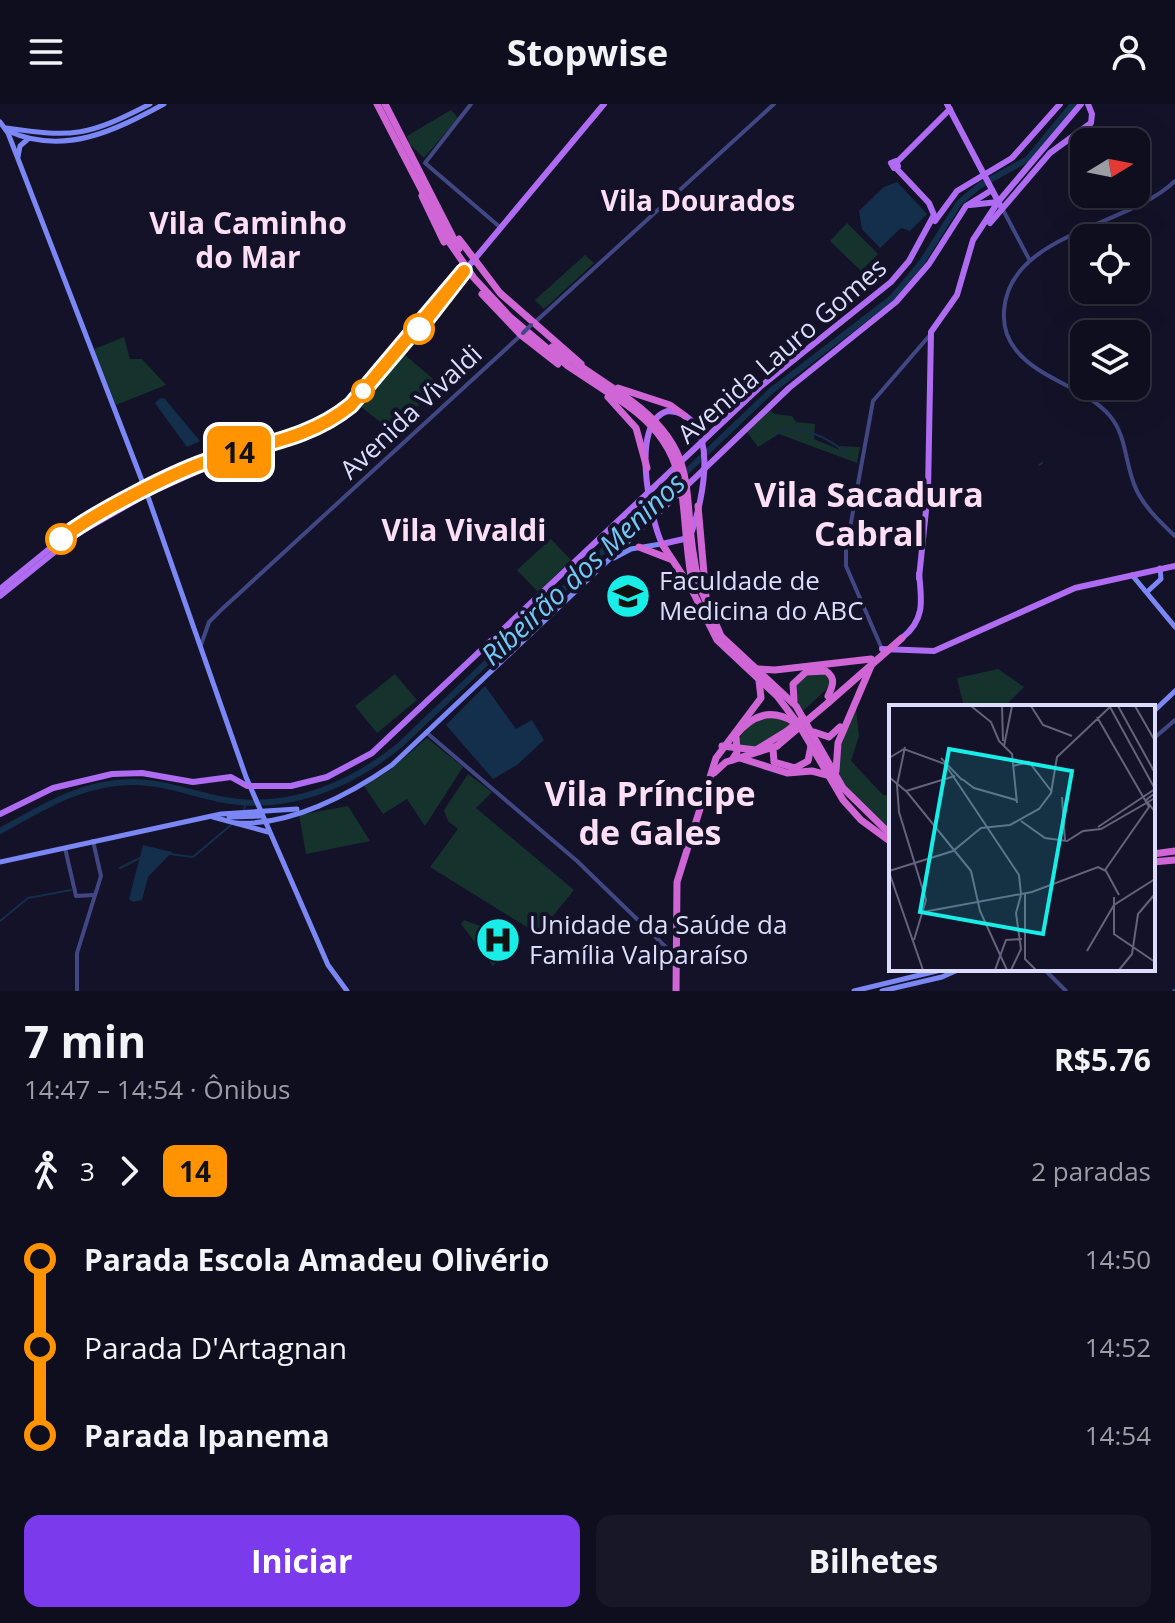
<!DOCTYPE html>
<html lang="pt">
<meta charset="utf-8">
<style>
:root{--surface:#0e0e1e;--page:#171727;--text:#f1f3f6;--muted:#9b9ca4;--line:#2e2e3c;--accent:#7c3aed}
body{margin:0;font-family:"Open Sans",sans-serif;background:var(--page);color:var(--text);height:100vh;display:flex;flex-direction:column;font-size:30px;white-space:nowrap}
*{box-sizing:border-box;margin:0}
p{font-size:26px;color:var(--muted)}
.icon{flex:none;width:44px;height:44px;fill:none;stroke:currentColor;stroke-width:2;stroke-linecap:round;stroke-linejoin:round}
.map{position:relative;height:887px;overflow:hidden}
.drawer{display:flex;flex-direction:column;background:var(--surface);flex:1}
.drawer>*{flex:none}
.badge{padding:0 16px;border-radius:12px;font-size:28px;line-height:52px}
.needle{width:52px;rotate:80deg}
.controls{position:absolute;left:1070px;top:24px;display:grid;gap:16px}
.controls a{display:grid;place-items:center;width:80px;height:80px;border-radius:16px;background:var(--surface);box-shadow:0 8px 32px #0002,0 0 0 2px var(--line);font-size:40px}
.map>.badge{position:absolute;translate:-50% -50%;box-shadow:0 0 0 4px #fff}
.legs{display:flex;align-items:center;gap:12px;height:88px;padding:0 24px;font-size:26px}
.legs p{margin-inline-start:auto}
.head{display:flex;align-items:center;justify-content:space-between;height:136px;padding:0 24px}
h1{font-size:44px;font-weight:700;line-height:60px}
.action{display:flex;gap:16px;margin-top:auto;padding:16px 24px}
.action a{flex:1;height:92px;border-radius:16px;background:var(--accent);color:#fff;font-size:32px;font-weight:700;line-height:92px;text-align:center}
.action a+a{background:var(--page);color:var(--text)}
ul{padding:0 24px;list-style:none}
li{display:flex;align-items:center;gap:28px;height:88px;font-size:30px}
li i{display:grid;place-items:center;width:12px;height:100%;margin:0 10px;background:currentColor}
li i::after{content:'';width:20px;height:20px;margin:-10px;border:6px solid;border-radius:50%;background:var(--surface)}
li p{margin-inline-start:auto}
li:first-child i{background:linear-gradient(#0000 50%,currentColor 0)}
li:last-child i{background:linear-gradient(currentColor 50%,#0000 0)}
header{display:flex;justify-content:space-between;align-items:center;height:104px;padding:0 24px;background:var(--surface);font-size:36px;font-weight:700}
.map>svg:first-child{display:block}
.green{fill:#16322d}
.water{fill:#132f4b}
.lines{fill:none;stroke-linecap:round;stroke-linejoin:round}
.stream{stroke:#132f4b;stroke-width:2}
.river{stroke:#132f4b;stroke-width:6}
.tertiary{stroke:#414783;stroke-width:4}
.secondary{stroke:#7b87f4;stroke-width:5}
.primary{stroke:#af6cf3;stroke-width:6}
.trunk{stroke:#d066d6;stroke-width:7}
.tertiary-bridge{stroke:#414783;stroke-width:4}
.primary-bridge{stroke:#af6cf3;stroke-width:6}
.trunk-bridge{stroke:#d066d6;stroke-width:7}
.line-1-casing{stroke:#fff;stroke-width:18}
.line-1{stroke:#ff9300;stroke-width:12}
.stop-1-dot{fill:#fff;stroke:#ff9300;stroke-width:4}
.labels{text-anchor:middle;stroke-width:8;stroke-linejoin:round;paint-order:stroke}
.street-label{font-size:26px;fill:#dcddfc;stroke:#131228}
.poi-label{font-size:26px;fill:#dcddfc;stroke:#131228;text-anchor:start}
.neighbourhood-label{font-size:28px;font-weight:bold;fill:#fcdef5;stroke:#131228}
.water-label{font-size:28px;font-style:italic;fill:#73c9f4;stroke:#131228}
.quarter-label{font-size:30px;font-weight:bold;fill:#fcdef5;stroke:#131228}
.district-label{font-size:34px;font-weight:bold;fill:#fcdef5;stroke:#131228}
.inset-road{fill:none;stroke:#63637d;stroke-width:2}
.view{fill:#18ede7;fill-opacity:0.15;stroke:#18ede7;stroke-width:4}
.inset-edge{fill:none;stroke:#dcddfc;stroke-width:4}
</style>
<header><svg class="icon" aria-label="menu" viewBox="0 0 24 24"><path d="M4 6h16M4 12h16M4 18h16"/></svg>Stopwise<svg class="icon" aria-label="person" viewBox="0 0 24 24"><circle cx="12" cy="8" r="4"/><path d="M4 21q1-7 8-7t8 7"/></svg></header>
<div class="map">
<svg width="1175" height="887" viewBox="0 0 1175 887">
<rect width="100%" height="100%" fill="#131228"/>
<!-- green -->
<g class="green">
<path d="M451 6 458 14 424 54 409 40 407 32Z"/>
<path d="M847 119 878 150 861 167 830 137Z"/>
<path d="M585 151 594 159 544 205 535 196Z"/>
<path d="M124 233 130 255H142L166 281 116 301 94 245Z"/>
<path d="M405 251 439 280 393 328 360 302Z"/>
<path d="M770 306 774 310 792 312 796 318 815 320 814 335 838 345 840 342 860 343 857 359 779 330 758 343 746 327Z"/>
<path d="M551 435 571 456 538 488 517 466Z"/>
<path d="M998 565 1024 583 1004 603H964L957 574Z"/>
<path d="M810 569 827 570 832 580 802 608 796 598 797 577Z"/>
<path d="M395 570 417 596 377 629 355 602Z"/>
<path d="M856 604 859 632 851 657 883 691H891V727C836 675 824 678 856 604Z"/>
<path d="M773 612 791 620 763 643 748 646 739 640C741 622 758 617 773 612Z"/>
<path d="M427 634 463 663 425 722 407 695 383 710 364 682 390 666Z"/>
<path d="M468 670 492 688 476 704 574 786 538 830 430 763 458 725 448 717 444 706Z"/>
<path d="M348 702 370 737 306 750 299 711Z"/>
<path d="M464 816 492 826 487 833 504 848 493 862 461 820Z"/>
</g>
<!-- water -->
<g class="water">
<path d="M897 78 927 110 910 127 901 124 880 144 862 125 859 107 884 83Z"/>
<path d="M161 294 165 295 200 337 187 343 155 299Z"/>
<path d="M485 582 516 625 532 616 544 636 517 661 493 675 446 621Z"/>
<path d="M143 741 172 748 148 773 142 796 133 798 129 795Z"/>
</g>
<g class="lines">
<!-- stream -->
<g class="stream">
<path d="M775 330C795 316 830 335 846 349"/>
<path d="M1039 361 1042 359"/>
<path d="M244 706 246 698"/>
<path d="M170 750 193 753 231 721"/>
<path d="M120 764 140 754"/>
<path d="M0 817 28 794 71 786"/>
</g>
<!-- river -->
<path class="river" d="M0 727C42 704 80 679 130 678 160 677 190 689 219 695 286 709 350 682 400 641L771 287 892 194 922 158 959 99 979 82 1028 55 1073 0"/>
<!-- tertiary -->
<g class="tertiary">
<path d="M471 0 425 59 501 124"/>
<path d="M1175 77C1128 123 1009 129 1004 207 1003 222 1006 234 1016 246 1041 277 1084 282 1110 312 1126 331 1125 357 1134 380 1141 400 1160 418 1175 432"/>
<path d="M1002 104 1029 155"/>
<path d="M533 220 774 0"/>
<path d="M201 541 209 518 221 506 520 232"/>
<path d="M882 545 846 462V446L873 297 930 231"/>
<path d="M427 629 577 757 673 850"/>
<path d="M1153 635 1175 616"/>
<path d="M65 744 76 792 93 791"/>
<path d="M1044 865 1066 887"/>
<path d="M77 887V849L101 772 93 737"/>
<path d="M1174 887H1175"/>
</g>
<!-- secondary -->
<g class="secondary">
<path d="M0 18 8 29 146 387 246 673 328 861 347 887"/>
<path d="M6 24C74 34 88 32 150 0"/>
<path d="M8 27C64 52 114 27 164 0"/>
<path d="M18 53 20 42 28 35"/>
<path d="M614 454 631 445 661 440"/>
<path d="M1132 471 1175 523"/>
<path d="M1147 488 1161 475 1160 464"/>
<path d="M1153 608 1175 587"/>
<path d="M213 713 268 728"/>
<path d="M229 713 262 712"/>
<path d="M236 719C290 722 349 691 392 661L653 414"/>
<path d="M0 758 221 710 297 705"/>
<path d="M854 887 945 865"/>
<path d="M882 887 942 873 960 865"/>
</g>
<!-- primary -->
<g class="primary">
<path d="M947 0 1000 101"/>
<path d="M896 57 898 62 894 64 891 59Z"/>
<path d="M897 58 950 5"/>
<path d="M970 101 998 98"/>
<path d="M935 117 957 87 1012 54 1060 0"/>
<path d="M990 119 1050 49 1091 19 1092 10 1088 0"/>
<path d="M473 157 604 0"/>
<path d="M344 307 361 290"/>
<path d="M668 307C722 310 703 395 692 427L684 435 662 440C650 414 629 317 668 307Z"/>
<path d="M180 369 212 355 261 343"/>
<path d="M653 414 789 284 896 198 929 160 966 102 992 86"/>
<path d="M919 474 928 387 931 228 957 191 973 136 998 98 1081 0"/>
<path d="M0 485 70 428 114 404"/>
<path d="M0 492 77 430 147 390 216 359 288 339 345 311 394 257 464 167"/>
<path d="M902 534C925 516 922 497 919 470"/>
<path d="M882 545 934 547 1075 484 1175 462"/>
<path d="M0 710 53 684 112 670 142 669 193 678 231 673 247 682H291L327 673 372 649 760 283 891 178 909 157 934 111 929 99 896 64"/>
</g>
<!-- trunk -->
<g class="trunk">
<path d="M377 0 447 135 474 174 510 213 568 262 618 295"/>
<path d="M385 0 459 145"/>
<path d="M422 92 444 138"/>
<path d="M459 135 500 189 581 260"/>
<path d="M482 190 521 231 558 260"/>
<path d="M552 243 620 289"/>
<path d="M618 284 670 301 685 312"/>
<path d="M608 293 636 324 647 364"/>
<path d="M698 402 706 492"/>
<path d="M662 440 691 484 717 536 777 592 799 621 843 696 861 716 891 738"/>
<path d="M639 443 670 455"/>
<path d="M700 483 721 532 796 602 843 684 891 731"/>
<path d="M758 565 775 566 871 555"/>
<path d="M794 597 793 580 806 568 826 567C836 574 833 582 828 592"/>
<path d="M829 598 902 534"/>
<path d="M814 628 829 633 840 623"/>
<path d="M722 642 756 646 787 627"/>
<path d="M773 645 774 658 795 664 808 657 811 642"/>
<path d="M740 654 787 669 812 667 827 671"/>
<path d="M732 656 737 648 736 631C752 611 771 604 794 618"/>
<path d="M836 667 838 639 871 562"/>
<path d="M714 669 726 658 777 642"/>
<path d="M1153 750 1175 747"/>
<path d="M1153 758 1175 756"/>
<path d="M676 887 677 778 716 654 761 594 759 576"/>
</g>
<!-- tertiary-bridge -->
<path class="tertiary-bridge" d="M523 229 531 221"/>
<!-- primary-bridge -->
<path class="primary-bridge" d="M465 166 472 158"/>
<!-- trunk-bridge -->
<g class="trunk-bridge">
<path d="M620 289C711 350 676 393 700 483"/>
<path d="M618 295C695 344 678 393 691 472"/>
<path d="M787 627 803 614"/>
<path d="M777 642 829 598"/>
</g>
</g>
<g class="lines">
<!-- line-1 casing -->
<g class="line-1-casing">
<path id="line-1" d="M61 435C90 411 177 366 214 355 262 340 311 334 351 301L464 167 419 225"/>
</g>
<!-- line-1 -->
<use href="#line-1" class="line-1"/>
</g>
<!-- icons -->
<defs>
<g id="university-disc" transform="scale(2.3)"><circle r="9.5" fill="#18ede7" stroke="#131228"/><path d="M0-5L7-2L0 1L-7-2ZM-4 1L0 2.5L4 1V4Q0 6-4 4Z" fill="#111"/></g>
<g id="hospital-disc" transform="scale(2.3)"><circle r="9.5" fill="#18ede7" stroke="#131228"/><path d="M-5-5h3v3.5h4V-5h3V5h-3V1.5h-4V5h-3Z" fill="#111"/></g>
</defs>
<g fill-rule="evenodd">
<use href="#university-disc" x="628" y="492"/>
<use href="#hospital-disc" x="498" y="836"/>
</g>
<!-- markers -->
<g class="stop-1-dot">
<circle cx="419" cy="225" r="14"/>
<circle cx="363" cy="287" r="10"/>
<circle cx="61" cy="435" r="14"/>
</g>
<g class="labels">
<!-- street labels -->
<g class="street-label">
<text transform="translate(782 247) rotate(-41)" y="9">Avenida Lauro Gomes</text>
<text transform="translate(411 308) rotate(-43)" y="9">Avenida Vivaldi</text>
</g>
<!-- poi labels -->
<g class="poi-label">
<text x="659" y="486">Faculdade de<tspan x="659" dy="30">Medicina do ABC</tspan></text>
<text x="529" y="830">Unidade da Saúde da<tspan x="529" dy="30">Família Valparaíso</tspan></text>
</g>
<!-- neighbourhood labels -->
<g class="neighbourhood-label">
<text x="698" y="107">Vila Dourados</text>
</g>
<!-- water labels -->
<g class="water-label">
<text transform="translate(583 465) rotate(-43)" y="10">Ribeirão dos Meninos</text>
</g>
<!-- quarter labels -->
<g class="quarter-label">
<text x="248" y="130">Vila Caminho<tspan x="248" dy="34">do Mar</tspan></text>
<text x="464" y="437">Vila Vivaldi</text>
</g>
<!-- district labels -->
<g class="district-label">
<text x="869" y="403">Vila Sacadura<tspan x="869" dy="39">Cabral</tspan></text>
<text x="650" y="702">Vila Príncipe<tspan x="650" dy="39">de Gales</tspan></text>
</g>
</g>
<!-- overview -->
<g transform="translate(889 601)">
<rect width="266" height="266" fill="#131228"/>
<path class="inset-road" d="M82 1 102 17 110 36 123 49 128 98M113 1 114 36M142 1 154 20 183 31M229 1 266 68M246 1 266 36M221 2 266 84M208 12 260 102 216 165M115 41 123 1M16 42 8 80 10 107 37 195 25 235M0 53 15 44 56 59 130 170 132 189M52 53 73 75M124 61 140 57 163 87M0 72 18 87 82 166 91 206 118 265M73 74 85 83 127 95M17 86 66 71M266 88 257 95 266 107M173 92 176 136M132 116 156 133 178 136 194 126 212 124 266 93M209 122 266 84M0 166 64 146 92 123 121 120 150 104 162 88 168 52 222 1M0 167 34 265M136 188V254L147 265M225 192V229L266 257M34 207 143 187 209 162 217 166 230 190M198 246 225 200 266 174M106 265 117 235 133 234M122 265 132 244 127 208 132 190M230 265 243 249 249 209 266 189"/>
<path class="view" d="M60 44 183 66 154 229 31 207Z"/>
<rect width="266" height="266" class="inset-edge"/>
</g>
</svg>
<div class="controls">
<a><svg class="needle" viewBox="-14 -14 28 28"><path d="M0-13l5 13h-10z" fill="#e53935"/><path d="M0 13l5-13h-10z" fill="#9b9ca4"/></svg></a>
<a><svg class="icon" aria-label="locate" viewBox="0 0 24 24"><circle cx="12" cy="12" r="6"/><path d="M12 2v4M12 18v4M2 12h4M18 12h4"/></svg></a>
<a><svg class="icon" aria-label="layers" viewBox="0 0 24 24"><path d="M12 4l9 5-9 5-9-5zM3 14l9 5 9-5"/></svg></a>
</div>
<b class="badge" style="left:239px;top:348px;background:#ff9300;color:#111">14</b>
</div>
<section class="drawer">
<div class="head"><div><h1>7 min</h1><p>14:47 – 14:54 · Ônibus</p></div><b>R$5.76</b></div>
<div class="legs"><svg class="icon" aria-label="walk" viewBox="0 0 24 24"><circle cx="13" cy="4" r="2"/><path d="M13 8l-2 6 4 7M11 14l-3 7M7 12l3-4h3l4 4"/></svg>3<svg class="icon" aria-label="forward" viewBox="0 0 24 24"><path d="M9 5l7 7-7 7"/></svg><b class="badge" style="background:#ff9300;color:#111">14</b><p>2 paradas</p></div>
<ul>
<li><i style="color:#ff9300"></i><b>Parada Escola Amadeu Olivério</b><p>14:50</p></li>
<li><i style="color:#ff9300"></i><span>Parada D'Artagnan</span><p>14:52</p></li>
<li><i style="color:#ff9300"></i><b>Parada Ipanema</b><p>14:54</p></li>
</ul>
<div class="action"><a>Iniciar</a><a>Bilhetes</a></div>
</section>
